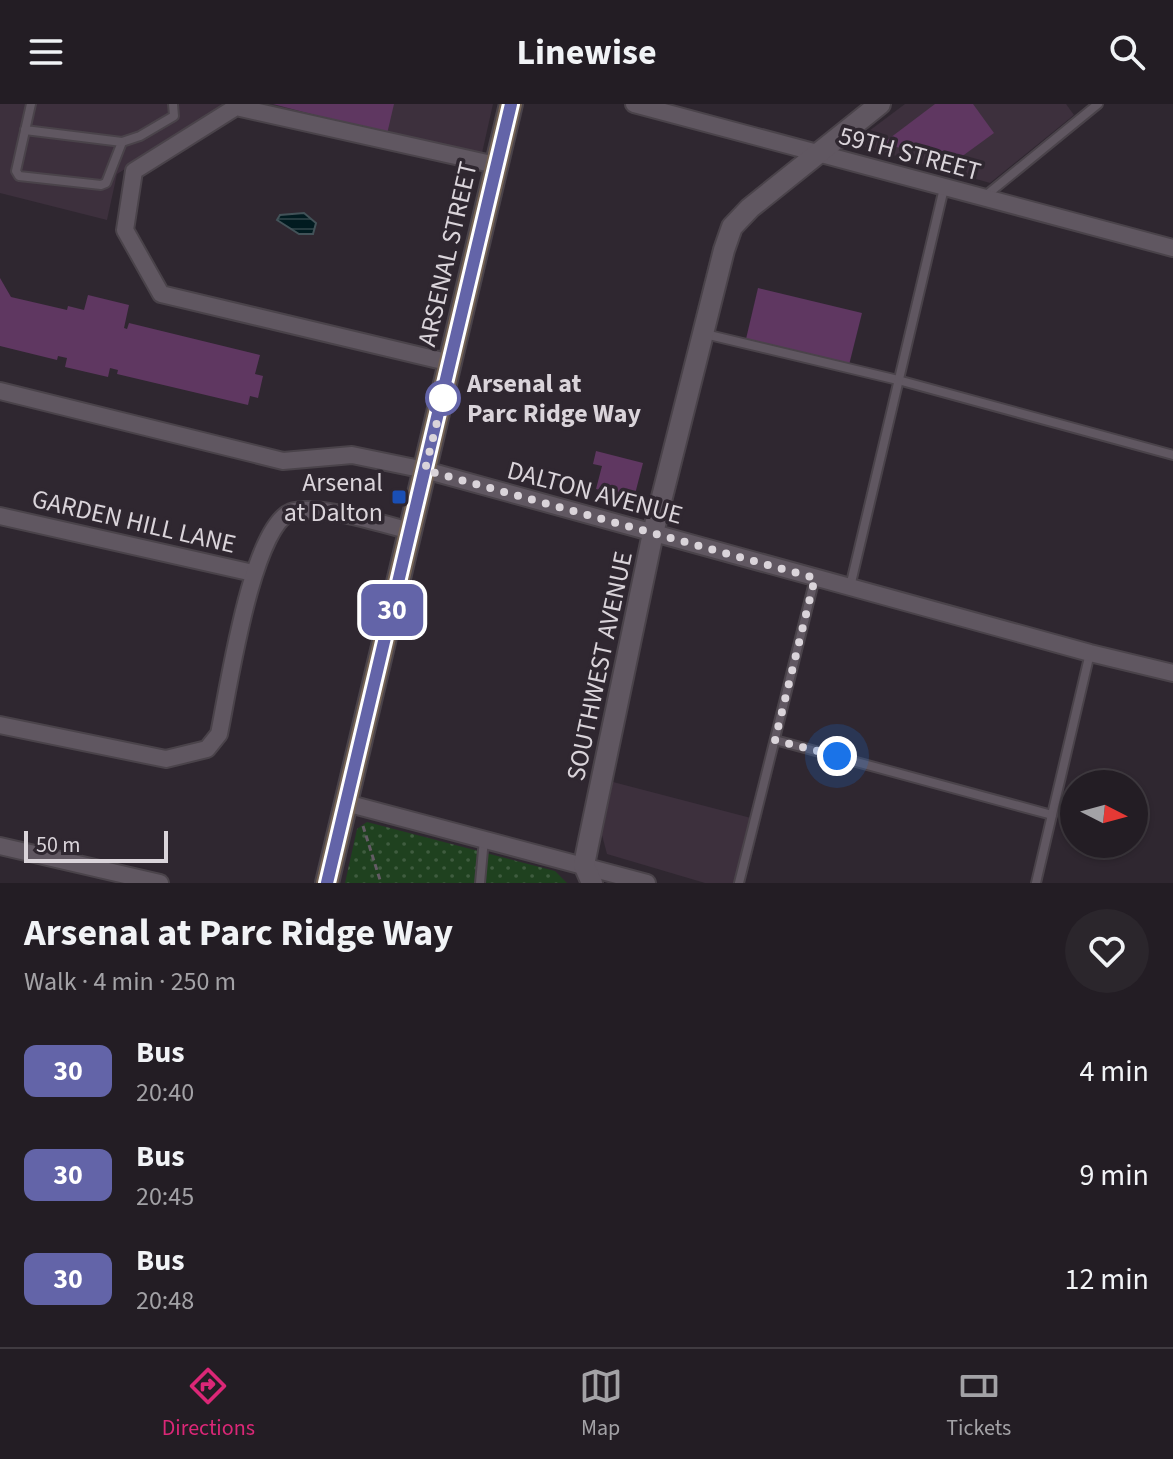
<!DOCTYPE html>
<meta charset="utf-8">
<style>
:root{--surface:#231d24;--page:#2b262c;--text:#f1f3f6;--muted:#a3a2a6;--line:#403b41;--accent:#db2777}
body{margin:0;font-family:"Source Sans 3",sans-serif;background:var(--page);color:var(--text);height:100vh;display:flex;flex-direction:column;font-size:30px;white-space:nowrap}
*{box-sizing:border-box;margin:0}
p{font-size:26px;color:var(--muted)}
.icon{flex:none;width:44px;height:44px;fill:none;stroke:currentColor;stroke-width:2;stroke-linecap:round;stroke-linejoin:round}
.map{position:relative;height:779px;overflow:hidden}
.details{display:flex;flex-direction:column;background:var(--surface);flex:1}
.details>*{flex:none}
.badge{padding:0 16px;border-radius:12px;font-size:28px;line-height:52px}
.needle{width:52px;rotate:96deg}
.tools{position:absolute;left:1060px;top:666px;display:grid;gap:16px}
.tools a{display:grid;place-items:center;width:88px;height:88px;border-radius:50%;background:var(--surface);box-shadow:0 2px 6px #0004,0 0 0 2px var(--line);font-size:40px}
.scale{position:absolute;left:24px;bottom:20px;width:144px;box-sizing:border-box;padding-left:8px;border:4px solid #dad4da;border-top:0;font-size:22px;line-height:28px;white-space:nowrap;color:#dad4da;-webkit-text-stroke:6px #2f2730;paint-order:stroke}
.you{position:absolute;width:40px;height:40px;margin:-20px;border:6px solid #fff;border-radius:50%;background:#1a73e8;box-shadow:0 0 0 12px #1a73e833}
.map>.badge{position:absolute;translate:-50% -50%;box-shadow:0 0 0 4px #fff}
.round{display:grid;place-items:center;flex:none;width:84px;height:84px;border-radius:42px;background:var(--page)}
.headline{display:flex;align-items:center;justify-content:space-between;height:136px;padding:0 24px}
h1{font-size:38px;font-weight:700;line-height:60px}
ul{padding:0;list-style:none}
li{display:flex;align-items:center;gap:24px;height:104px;padding:0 24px}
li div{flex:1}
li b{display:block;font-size:30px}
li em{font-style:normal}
li .badge{min-width:88px;font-weight:700;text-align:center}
header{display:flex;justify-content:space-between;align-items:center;height:104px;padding:0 24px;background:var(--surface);font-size:36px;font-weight:700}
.tab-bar{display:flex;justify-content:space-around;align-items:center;height:112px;border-top:2px solid var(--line);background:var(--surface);font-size:22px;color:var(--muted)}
.tab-bar a{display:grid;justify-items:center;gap:4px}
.tab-bar .on{color:var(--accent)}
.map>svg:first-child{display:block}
.built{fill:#3d303d}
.park{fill:url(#park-dots)}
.water{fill:url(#water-rules);stroke:#425258;stroke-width:2}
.building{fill:#5f3761}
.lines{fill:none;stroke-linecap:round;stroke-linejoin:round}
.service-casing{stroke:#4a434a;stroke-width:12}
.minor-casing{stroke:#4a434a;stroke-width:20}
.tertiary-casing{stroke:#4a434a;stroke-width:24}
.secondary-casing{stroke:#4a434a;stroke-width:26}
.path{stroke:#635b64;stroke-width:3;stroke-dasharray:6 4;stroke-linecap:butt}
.service{stroke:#605761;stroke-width:8}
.minor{stroke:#605761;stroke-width:16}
.tertiary{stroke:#605761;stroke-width:20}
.secondary{stroke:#736254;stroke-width:22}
.line-casing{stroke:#fff;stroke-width:18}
.line{stroke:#6364a8;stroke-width:12}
.walk{stroke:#dad4da;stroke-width:8;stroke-dasharray:0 14.4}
.stop-dot{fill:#fff;stroke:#6364a8;stroke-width:4}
.transit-dot{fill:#1a4fb4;stroke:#2f2730;stroke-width:3}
.labels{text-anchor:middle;stroke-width:7;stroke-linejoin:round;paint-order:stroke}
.street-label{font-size:26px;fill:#dad4da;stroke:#2f2730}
.stop-label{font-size:26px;font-weight:bold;fill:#dad4da;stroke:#2f2730;text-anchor:start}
.poi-label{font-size:26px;fill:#dad4da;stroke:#2f2730;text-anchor:end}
</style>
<header><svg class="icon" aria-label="menu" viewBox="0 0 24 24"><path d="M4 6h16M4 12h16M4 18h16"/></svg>Linewise<svg class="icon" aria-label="search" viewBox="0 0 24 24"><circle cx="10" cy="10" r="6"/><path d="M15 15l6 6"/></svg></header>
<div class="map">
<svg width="1173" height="779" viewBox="0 0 1173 779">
<defs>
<pattern id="park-dots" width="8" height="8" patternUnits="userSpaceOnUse" patternTransform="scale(2)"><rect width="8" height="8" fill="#1f411f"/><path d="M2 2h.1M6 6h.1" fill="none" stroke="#3f5c3f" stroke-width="1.8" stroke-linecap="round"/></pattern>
<pattern id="water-rules" width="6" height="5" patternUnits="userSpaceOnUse" patternTransform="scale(2)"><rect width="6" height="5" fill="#011b20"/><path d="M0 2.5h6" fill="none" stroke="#253b40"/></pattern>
</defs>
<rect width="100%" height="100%" fill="#2f2730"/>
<!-- built -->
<g class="built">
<path d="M0 0H230L117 70 107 116 0 89Z"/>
<path d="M267 0H493L482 49Z"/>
<path d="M905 0H1066L1074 11 990 79 858 41 861 33Z"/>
<path d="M613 678 751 714 735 779H705L607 750 602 731Z"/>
</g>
<!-- park -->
<path class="park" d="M367 718 555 767 567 779H345L357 725Z"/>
<!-- water -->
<path class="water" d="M304 109 316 119 313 130H299L277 116 280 111Z"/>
<!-- building -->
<g class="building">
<path d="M273 0H394L387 30Z"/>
<path d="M935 0H973L994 29 957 56 882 40Z"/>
<path d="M0 174 11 193 67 206 68 202 84 206 88 191 129 201 124 224 127 225 129 219 260 251 255 270 263 272 258 294 250 292 248 301 117 270 118 266 110 264 108 273 65 263 67 254 58 252 57 256 0 242Z"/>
<path d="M758 184 862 209 849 261 746 235Z"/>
<path d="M596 347 643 359 634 394 596 385 602 362 593 360Z"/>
</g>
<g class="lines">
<!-- service casing -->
<g class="service-casing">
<g id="service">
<path d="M31 0 16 67 19 72 101 81 106 79 122 38 140 32 174 12 173 0"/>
<path d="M25 26 122 38"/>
<path d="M984 93 1098 0"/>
<path d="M705 230 898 276 1173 351"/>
<path d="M850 483 944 84"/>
<path d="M775 636 1052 711"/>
<path d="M480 779 484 735"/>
<path d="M739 779 815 474"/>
<path d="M1036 779 1090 549"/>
</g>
</g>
<!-- minor casing -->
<g class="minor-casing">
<g id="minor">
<path d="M634 0 1173 144"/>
<path d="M451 259 161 190 125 126 134 67 236 3 496 61"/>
<path d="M0 287 283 357 352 351 425 366 1090 549 1173 569"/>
<path d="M0 412 253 469"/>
<path d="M0 621 166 655 207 645 219 630C228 588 251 424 291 408 315 399 384 420 410 427"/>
<path d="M346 699 647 779"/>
<path d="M0 742 160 779"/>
</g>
</g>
<!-- tertiary casing -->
<g class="tertiary-casing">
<path id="tertiary" d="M592 779 584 761 588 741 653 429 724 146 732 123 750 104 880 0"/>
</g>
<!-- secondary casing -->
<g class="secondary-casing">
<path id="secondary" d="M327 779 511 0"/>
</g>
<!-- path -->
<path class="path" d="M363 722 381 779"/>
<!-- service -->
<use href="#service" class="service"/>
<!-- minor -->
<use href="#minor" class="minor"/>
<!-- tertiary -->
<use href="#tertiary" class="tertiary"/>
<!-- secondary -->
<use href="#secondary" class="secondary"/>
</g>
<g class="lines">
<!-- line casing -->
<g class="line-casing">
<path id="line" d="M327 779 511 0"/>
</g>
<!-- line -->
<use href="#line" class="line"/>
<!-- walk -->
<path class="walk" d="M443 294 445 286 425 366 815 474 775 636 837 652"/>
</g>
<!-- markers -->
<circle class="stop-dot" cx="443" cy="294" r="16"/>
<rect class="transit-dot" x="391" y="385" width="16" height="16" rx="4"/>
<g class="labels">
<!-- street labels -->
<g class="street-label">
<text transform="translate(910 49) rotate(15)" y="9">59TH STREET</text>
<text transform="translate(447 150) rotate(-77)" y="9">ARSENAL STREET</text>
<text transform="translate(595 388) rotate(15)" y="9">DALTON AVENUE</text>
<text transform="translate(134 417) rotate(13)" y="9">GARDEN HILL LANE</text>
<text transform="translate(599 562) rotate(-78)" y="9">SOUTHWEST AVENUE</text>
</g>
<!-- stop labels -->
<g class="stop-label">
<text x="467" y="288">Arsenal at<tspan x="467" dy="30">Parc Ridge Way</tspan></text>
</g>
<!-- poi labels -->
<g class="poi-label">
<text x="383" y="387">Arsenal<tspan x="383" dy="30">at Dalton</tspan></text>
</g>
</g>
</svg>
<div class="tools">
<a><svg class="needle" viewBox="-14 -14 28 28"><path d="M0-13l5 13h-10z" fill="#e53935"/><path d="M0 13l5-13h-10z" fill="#a3a2a6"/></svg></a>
</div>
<div class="scale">50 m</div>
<div class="you" style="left:837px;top:652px"></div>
<b class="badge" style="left:392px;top:506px;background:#6364a8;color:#fff">30</b>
</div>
<section class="details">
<div class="headline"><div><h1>Arsenal at Parc Ridge Way</h1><p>Walk · 4 min · 250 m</p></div><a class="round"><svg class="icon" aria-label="heart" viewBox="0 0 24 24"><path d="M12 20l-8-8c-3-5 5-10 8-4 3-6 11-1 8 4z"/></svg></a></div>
<ul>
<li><span class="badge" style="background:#6364a8;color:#fff">30</span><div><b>Bus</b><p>20:40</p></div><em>4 min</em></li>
<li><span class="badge" style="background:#6364a8;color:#fff">30</span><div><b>Bus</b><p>20:45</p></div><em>9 min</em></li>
<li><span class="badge" style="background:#6364a8;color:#fff">30</span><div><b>Bus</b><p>20:48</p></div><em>12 min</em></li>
</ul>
</section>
<nav class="tab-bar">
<a class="on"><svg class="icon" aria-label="directions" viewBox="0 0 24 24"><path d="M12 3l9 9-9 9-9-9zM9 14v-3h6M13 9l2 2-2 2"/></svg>Directions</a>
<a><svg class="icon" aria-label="map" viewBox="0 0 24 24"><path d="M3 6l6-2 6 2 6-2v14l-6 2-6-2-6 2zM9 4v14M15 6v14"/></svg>Map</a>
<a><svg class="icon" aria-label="tickets" viewBox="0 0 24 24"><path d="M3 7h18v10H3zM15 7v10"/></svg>Tickets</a>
</nav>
